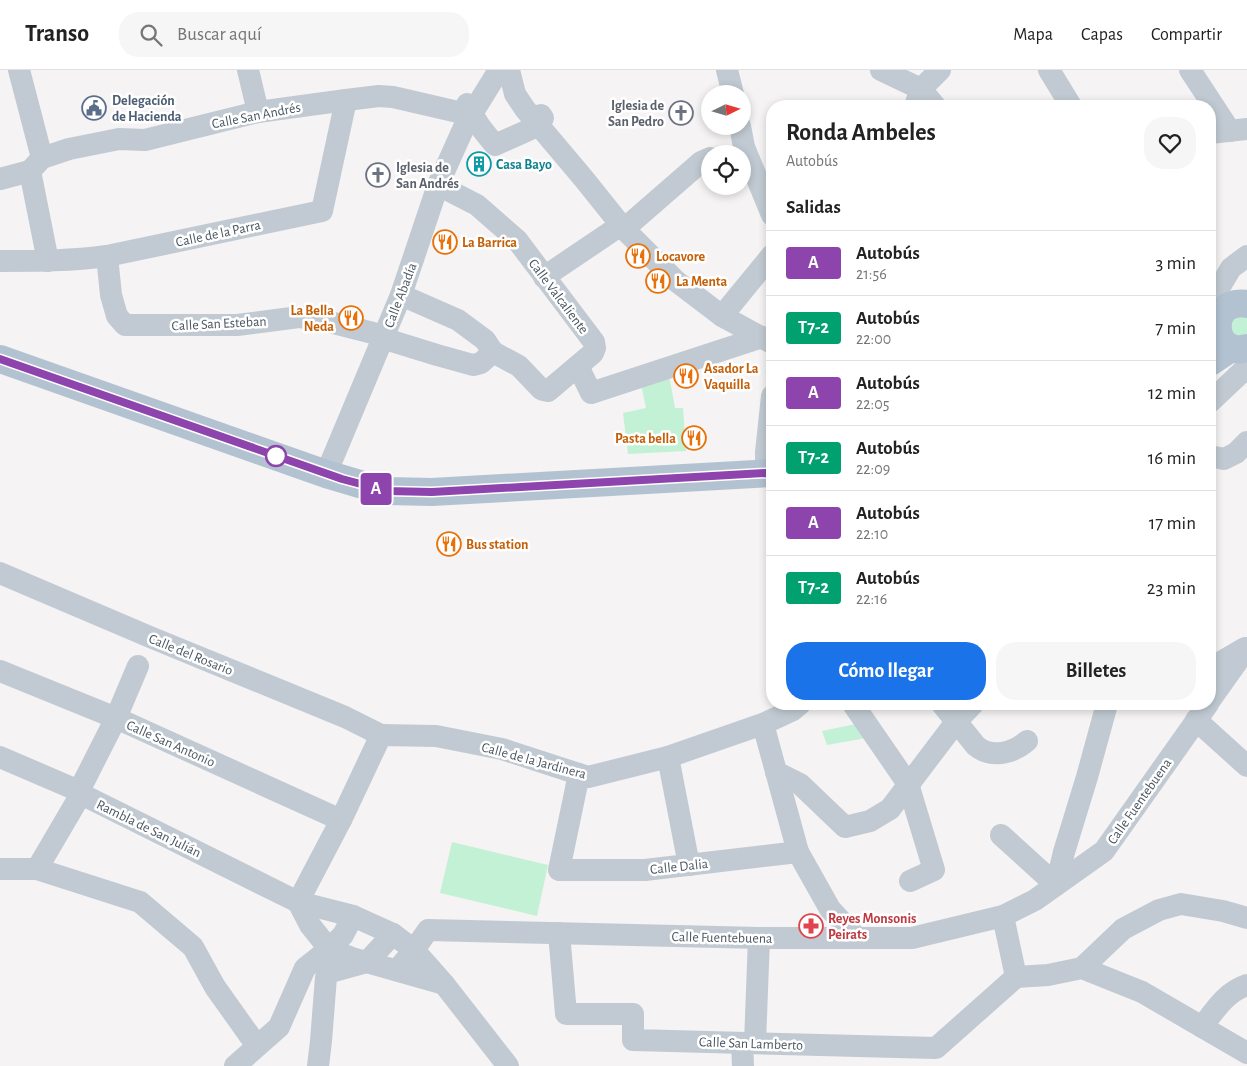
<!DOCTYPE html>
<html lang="es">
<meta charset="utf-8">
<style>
:root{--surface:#fff;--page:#f6f6f6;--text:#222;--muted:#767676;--line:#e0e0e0;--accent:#1a73e8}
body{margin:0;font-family:"Alegreya Sans",sans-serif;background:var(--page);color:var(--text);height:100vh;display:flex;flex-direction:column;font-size:19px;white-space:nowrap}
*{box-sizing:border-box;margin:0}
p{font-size:16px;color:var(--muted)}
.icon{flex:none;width:28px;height:28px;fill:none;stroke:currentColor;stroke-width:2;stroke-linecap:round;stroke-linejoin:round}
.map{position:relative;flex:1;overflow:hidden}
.sheet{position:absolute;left:766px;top:30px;width:450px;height:610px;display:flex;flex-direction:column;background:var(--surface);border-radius:20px;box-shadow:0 2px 8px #0003}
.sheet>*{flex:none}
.badge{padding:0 10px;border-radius:4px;font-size:18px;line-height:32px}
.needle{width:32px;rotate:85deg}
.controls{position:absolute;left:701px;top:15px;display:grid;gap:10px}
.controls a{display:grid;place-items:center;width:50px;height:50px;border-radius:50%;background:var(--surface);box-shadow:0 2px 8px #0003;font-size:25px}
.map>.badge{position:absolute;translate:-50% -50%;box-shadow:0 0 0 2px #fff}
h2{padding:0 20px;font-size:19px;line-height:45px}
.round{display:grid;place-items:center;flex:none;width:52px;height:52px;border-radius:20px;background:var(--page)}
.headline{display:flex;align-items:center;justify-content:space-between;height:85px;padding:0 20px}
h1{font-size:24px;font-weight:700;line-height:38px}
.primary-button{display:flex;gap:10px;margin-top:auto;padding:10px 20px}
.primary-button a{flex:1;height:58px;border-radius:20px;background:var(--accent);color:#fff;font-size:20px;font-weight:700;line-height:58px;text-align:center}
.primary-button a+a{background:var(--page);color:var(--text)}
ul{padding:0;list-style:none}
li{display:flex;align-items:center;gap:15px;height:65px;padding:0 20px;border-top:1px solid var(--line)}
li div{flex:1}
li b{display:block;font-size:19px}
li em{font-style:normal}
li .badge{min-width:55px;font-weight:700;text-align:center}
header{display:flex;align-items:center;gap:30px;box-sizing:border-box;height:70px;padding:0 25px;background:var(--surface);border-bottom:1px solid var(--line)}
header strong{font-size:24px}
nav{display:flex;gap:28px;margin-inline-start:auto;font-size:18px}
.search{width:350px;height:45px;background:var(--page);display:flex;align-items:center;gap:12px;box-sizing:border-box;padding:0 18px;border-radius:20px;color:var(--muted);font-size:19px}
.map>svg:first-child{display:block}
.green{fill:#c3f1d5}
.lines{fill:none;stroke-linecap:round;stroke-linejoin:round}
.minor{stroke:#c1cad2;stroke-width:22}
.major{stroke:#b3c2d1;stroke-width:28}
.line-casing{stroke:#fff;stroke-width:11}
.line{stroke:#8e44ad;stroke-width:8}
.stop-dot{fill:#fff;stroke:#8e44ad;stroke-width:2.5}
.labels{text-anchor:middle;stroke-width:5;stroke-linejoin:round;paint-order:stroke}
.service-label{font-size:14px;font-weight:bold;fill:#4e5e75;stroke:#fff;text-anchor:start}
.worship-label{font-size:14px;font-weight:bold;fill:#5b616d;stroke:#fff;text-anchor:end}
.street-label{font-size:14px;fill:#4a5661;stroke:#fff}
.culture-label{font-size:14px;font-weight:bold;fill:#0d838f;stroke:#fff;text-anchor:start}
.food-label{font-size:14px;font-weight:bold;fill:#c56008;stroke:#fff;text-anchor:start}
.health-label{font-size:14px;font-weight:bold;fill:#be3a42;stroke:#fff;text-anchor:start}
</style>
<header>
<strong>Transo</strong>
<div class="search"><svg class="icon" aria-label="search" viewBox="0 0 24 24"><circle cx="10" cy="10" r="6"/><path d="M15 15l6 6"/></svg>Buscar aquí</div>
<nav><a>Mapa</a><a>Capas</a><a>Compartir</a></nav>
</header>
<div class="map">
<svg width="1247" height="996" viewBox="0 0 1247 996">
<rect width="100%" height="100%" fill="#f5f3f3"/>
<!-- green -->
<g class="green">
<path d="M1247 247V266L1235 267 1228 254 1232 248Z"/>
<path d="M669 305 675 338H683L686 381 628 384 623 343 646 338 641 314Z"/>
<path d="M856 654 866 668 827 675 822 661Z"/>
<path d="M452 772 548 795 537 846 440 823Z"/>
</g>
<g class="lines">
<!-- minor -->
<g class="minor">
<path d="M19 0 42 88"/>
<path d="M248 0 258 42"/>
<path d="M509 0 515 24 525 39 584 109 624 159 676 211 722 246 772 273"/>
<path d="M727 0 733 24"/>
<path d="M881 0 921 19 935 36"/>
<path d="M1049 0 1071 36"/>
<path d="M1190 0 1230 61"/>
<path d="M916 33 921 19 940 0"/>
<path d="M467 34C474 50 484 62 495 75L533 58 543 48 541 45"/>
<path d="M740 56 744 77 772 145"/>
<path d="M1210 63 1247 59"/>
<path d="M30 101 48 191"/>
<path d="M0 109 30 101 42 88 69 79 119 69 145 70 258 42 346 30 379 26 393 27 471 45"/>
<path d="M438 115 477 135 517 170 594 272 595 278 593 283 548 321 543 320 541 319 519 296 493 282"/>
<path d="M624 159 701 92 710 88"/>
<path d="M107 186 111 225 117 246 125 255H237L299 247 322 250 373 263 382 268 437 285 473 295 481 293 493 282 485 270 458 250 401 225"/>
<path d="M0 191C36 191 72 191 107 186L322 141 346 30"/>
<path d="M544 207 621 155"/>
<path d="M1218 220 1231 198 1247 186"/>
<path d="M722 246 772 185"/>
<path d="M578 296 591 323 762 267"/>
<path d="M1210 332 1247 297"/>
<path d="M1210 386 1224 389 1236 383 1247 372"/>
<path d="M766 403V382L772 326"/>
<path d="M326 404 401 225 438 115 465 55 499 0"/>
<path d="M0 503 150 567 345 647 381 665"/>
<path d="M1210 595 1221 592 1245 578"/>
<path d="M0 601 116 648 341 750"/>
<path d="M1210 630 1247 578"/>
<path d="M853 634 908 714 934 800 910 811"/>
<path d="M942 634 976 676C992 689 1013 683 1027 671"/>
<path d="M1196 650 1247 696"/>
<path d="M763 654 798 782 830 839 857 868"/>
<path d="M0 687 79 721 81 724 298 832 353 846 393 864 414 880 444 914 508 996"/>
<path d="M668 687 689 795"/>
<path d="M776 702 800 714 845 757 870 751 890 739 956 652 973 634"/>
<path d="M579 704 559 800H645L798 782"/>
<path d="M79 721 116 648 138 596"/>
<path d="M1001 765 1056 815 1064 782 1087 707 1107 634"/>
<path d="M0 799H37L81 724"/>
<path d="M37 799 140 832 193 877 215 917 257 976"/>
<path d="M298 832 341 750 381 665 436 666 502 679 588 707 668 687 763 654 793 640 800 634"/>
<path d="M298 832 310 855 329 879 352 888 444 914"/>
<path d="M1003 846 1016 907"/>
<path d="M559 863 566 944H633V970L936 978 1016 907"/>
<path d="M1082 898 1123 859 1159 840 1181 834 1223 841 1247 848"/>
<path d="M397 900 414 880 428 860 759 868H912L1003 846 1035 830 1104 781 1208 634"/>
<path d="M1016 907 1048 905 1082 898 1142 922 1247 983"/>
<path d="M1202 957C1215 940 1226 922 1247 915"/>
<path d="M742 973 743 996"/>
<path d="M755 973 759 868"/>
<path d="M235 996 279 957 305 898 329 879 343 865 353 846"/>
<path d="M318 996 321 971 326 907 331 902 367 892 393 864"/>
</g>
<!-- major -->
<g class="major">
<path d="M1247 234C1205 227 1211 289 1247 278"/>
<path d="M0 289 326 404 363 415 387 421 432 422 772 403"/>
<path d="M1210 292 1231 278"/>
</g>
</g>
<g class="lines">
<!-- line casing -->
<g class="line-casing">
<path id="line" d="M0 289 342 409 387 421 432 422 766 403 772 405"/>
</g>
<!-- line -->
<use href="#line" class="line"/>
</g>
<!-- icons -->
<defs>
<g id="civic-ring" transform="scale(1.25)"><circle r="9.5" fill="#fff" stroke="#5c6f8a" stroke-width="1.5"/><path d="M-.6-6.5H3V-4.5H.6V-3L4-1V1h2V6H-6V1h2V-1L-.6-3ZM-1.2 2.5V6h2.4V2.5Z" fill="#5c6f8a"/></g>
<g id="church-ring" transform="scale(1.25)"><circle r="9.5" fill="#fff" stroke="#6b7280" stroke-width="1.5"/><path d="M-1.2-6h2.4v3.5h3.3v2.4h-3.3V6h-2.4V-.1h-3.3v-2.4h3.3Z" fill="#6b7280"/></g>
<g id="building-ring" transform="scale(1.25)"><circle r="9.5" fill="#fff" stroke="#0f9aa8" stroke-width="1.5"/><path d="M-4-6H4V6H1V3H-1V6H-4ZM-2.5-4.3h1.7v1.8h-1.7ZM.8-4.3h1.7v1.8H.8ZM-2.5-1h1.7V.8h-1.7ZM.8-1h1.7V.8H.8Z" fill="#0f9aa8"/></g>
<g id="restaurant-ring" transform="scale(1.25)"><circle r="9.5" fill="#fff" stroke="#e8710a" stroke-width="1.5"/><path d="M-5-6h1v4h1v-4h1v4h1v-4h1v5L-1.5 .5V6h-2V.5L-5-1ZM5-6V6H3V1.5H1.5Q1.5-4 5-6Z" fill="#e8710a"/></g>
<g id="pharmacy-ring" transform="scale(1.25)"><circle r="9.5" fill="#fff" stroke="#e0444e" stroke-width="1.5"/><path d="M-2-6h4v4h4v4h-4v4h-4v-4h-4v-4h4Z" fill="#e0444e"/></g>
</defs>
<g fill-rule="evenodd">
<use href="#civic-ring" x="94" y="38"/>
<use href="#church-ring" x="681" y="43"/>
<use href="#building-ring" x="479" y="94"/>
<use href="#church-ring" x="378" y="105"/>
<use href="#restaurant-ring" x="445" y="172"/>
<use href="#restaurant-ring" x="638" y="186"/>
<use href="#restaurant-ring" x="658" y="211"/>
<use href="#restaurant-ring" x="351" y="248"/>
<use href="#restaurant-ring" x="686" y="306"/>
<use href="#restaurant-ring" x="694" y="368"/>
<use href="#restaurant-ring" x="449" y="474"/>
<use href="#pharmacy-ring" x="811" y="856"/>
</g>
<!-- markers -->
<circle class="stop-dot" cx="276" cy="386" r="10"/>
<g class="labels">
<!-- service labels -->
<g class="service-label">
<text x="112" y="35">Delegación<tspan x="112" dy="16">de Hacienda</tspan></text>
</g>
<!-- worship labels -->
<g class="worship-label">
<text x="664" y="40">Iglesia de<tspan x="664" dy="16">San Pedro</tspan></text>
<text x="396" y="102" text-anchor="start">Iglesia de<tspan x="396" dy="16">San Andrés</tspan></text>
</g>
<!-- street labels -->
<g class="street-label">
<text transform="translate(256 45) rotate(-11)" y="5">Calle San Andrés</text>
<text transform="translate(218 163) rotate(-12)" y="5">Calle de la Parra</text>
<text transform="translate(400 225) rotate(-69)" y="5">Calle Abadía</text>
<text transform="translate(559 226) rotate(53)" y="5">Calle Valcaliente</text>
<text transform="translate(219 253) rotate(-3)" y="5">Calle San Esteban</text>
<text transform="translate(191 584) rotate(22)" y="5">Calle del Rosario</text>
<text transform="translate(171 673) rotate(24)" y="5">Calle San Antonio</text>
<text transform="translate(534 690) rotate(15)" y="5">Calle de la Jardinera</text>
<text transform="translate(1139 731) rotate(-55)" y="5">Calle Fuentebuena</text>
<text transform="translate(149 758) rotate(26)" y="5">Rambla de San Julián</text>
<text transform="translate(679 796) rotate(-6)" y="5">Calle Dalia</text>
<text transform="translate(722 867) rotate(1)" y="5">Calle Fuentebuena</text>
<text transform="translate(751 973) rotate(2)" y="5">Calle San Lamberto</text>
</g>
<!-- culture labels -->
<g class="culture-label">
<text x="496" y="99">Casa Bayo</text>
</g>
<!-- food labels -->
<g class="food-label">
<text x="462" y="177">La Barrica</text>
<text x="656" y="191">Locavore</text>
<text x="676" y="216">La Menta</text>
<text x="334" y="245" text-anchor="end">La Bella<tspan x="334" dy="16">Neda</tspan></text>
<text x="704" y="303">Asador La<tspan x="704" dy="16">Vaquilla</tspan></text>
<text x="676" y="373" text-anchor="end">Pasta bella</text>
<text x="466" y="479">Bus station</text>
</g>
<!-- health labels -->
<g class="health-label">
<text x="828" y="853">Reyes Monsonis<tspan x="828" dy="16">Peirats</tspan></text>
</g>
</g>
</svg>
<div class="controls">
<a><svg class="needle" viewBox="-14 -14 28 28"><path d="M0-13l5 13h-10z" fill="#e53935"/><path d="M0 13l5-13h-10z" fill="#767676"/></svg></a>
<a><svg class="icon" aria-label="locate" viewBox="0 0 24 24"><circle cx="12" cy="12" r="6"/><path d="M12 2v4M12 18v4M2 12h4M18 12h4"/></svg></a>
</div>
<b class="badge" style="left:376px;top:419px;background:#8e44ad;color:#fff">A</b>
<section class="sheet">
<div class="headline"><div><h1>Ronda Ambeles</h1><p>Autobús</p></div><a class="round"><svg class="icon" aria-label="heart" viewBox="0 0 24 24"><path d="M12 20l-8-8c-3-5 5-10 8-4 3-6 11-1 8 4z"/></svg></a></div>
<h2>Salidas</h2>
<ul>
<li><span class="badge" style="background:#8e44ad;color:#fff">A</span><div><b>Autobús</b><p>21:56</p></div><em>3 min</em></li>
<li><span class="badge" style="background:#00a16e;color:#fff">T7-2</span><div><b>Autobús</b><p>22:00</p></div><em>7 min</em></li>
<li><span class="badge" style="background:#8e44ad;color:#fff">A</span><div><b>Autobús</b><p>22:05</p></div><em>12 min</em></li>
<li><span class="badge" style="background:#00a16e;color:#fff">T7-2</span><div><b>Autobús</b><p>22:09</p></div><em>16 min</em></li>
<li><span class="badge" style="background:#8e44ad;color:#fff">A</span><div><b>Autobús</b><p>22:10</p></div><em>17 min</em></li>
<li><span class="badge" style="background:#00a16e;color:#fff">T7-2</span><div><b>Autobús</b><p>22:16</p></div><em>23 min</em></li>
</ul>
<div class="primary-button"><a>Cómo llegar</a><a>Billetes</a></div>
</section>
</div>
